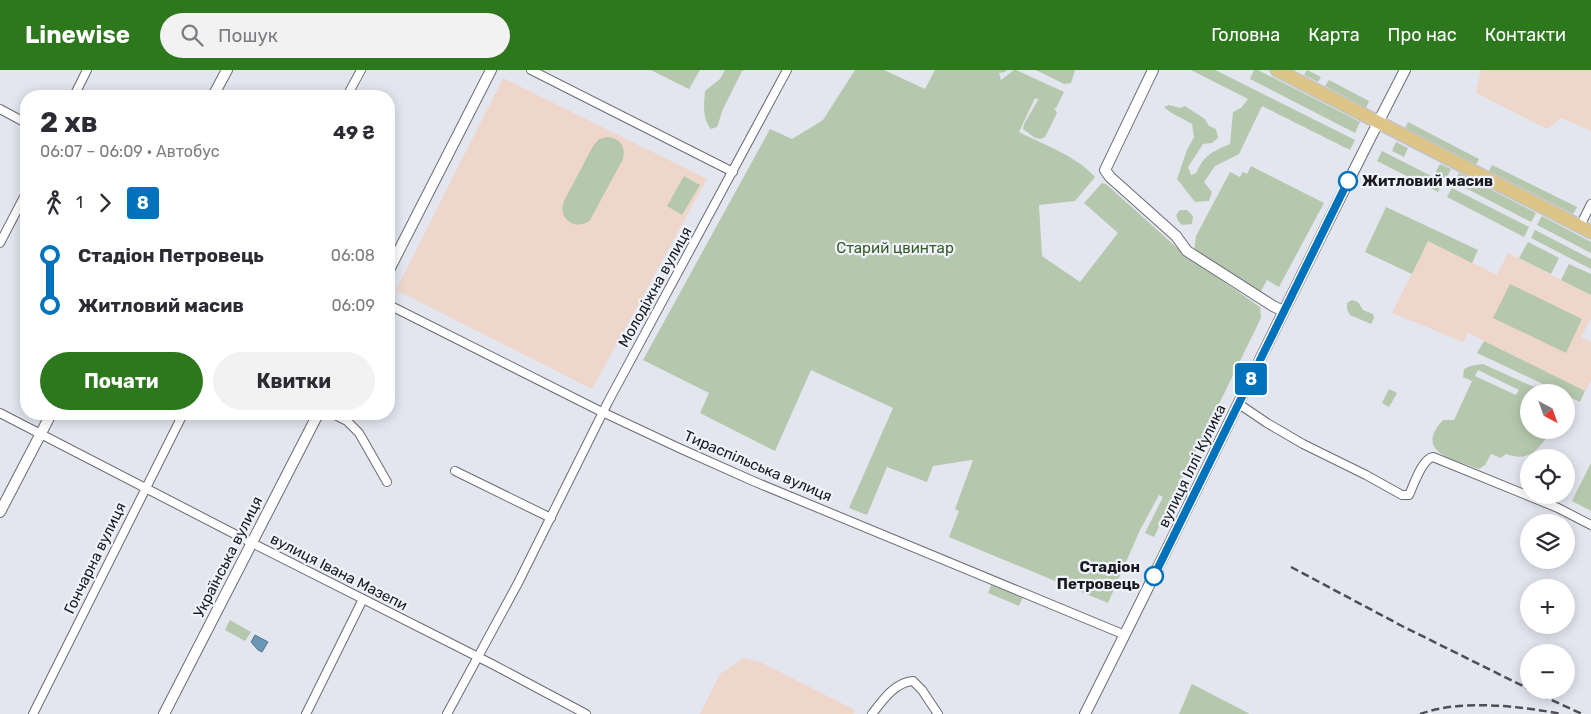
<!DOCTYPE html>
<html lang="uk">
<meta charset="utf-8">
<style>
:root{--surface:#fff;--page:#f2f2f3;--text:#2b2b33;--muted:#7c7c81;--accent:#2d771d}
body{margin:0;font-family:Rubik,sans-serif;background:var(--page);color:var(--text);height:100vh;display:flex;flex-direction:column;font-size:19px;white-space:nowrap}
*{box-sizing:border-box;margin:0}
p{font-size:16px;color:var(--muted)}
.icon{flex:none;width:28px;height:28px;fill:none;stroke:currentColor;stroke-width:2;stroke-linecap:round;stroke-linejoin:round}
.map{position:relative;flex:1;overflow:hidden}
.panel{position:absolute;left:20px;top:20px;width:375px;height:330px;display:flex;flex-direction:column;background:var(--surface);border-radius:20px;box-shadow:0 2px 12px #0003}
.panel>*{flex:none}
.badge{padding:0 10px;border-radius:4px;font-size:18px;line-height:32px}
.needle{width:32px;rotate:139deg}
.fabs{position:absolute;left:1520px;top:314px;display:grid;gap:10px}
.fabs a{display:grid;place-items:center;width:55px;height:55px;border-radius:50%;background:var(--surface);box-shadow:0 2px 12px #0003;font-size:25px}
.map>.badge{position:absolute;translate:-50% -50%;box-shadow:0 0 0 2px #fff}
.legs{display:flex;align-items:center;gap:8px;height:55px;padding:0 20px;font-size:16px}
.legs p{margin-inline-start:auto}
.headline{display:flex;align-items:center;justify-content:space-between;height:85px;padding:0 20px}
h1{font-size:28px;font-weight:700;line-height:38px}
.button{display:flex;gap:10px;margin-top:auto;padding:10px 20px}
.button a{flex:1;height:58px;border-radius:30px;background:var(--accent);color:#fff;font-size:20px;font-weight:700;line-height:58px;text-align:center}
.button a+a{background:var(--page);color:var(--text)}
ul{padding:0 20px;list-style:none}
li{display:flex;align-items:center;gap:18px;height:50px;font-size:19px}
li i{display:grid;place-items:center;width:8px;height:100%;margin:0 6px;background:currentColor}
li i::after{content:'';width:12px;height:12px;margin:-6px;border:4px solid;border-radius:50%;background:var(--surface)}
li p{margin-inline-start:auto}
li:first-child i{background:linear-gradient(#0000 50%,currentColor 0)}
li:last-child i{background:linear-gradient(currentColor 50%,#0000 0)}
header{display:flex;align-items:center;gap:30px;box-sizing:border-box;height:70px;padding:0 25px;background:var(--accent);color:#fff}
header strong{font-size:24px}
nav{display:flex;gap:28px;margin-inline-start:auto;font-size:18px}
.search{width:350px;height:45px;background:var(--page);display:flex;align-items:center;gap:12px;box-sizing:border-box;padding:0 18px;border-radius:28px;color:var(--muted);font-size:19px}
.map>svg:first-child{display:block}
.education{fill:#eed6cb}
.green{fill:#b5c8ad;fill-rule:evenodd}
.water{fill:#6a99b5;stroke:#527388}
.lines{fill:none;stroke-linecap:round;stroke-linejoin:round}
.minor-casing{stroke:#6a6b74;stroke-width:10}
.tertiary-casing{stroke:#6a6b74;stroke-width:12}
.primary-casing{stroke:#c4c4c5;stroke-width:15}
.minor{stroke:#fff;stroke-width:8}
.tertiary{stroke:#fff;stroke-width:10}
.primary{stroke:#ddc487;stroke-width:12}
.rail{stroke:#4e4e54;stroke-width:2.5;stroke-dasharray:8 4;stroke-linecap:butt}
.line-1-casing{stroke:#fff;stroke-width:11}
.line-1{stroke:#0072bc;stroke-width:8}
.stop-1-dot{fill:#fff;stroke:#0072bc;stroke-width:2.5}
.labels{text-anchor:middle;stroke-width:4.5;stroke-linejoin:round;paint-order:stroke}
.stop-label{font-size:15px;font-weight:bold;fill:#1b1b1f;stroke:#f0f2fc;text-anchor:start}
.park-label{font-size:15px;fill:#375c23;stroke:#f0f2fc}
.street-label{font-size:15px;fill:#1b1b1f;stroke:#f0f2fc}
</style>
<header>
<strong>Linewise</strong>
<div class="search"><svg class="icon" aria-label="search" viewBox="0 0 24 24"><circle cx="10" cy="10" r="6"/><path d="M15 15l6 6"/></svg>Пошук</div>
<nav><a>Головна</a><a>Карта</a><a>Про нас</a><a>Контакти</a></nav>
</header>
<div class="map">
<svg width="1591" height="644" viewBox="0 0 1591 644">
<rect width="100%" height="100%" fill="#e3e5ef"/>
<!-- education -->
<g class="education">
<path d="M1481 0H1591V61L1562 48 1547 59 1476 23Z"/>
<path d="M503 8 707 109 592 319 396 220Z"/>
<path d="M1428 171 1497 205 1508 183 1591 225V248L1581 267 1591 272V311L1585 321 1468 263 1463 272 1392 243Z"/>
<path d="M744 588 760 592 855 640 853 644H700L720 604Z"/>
</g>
<!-- green -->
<g class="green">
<path d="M651 0H700L689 19Z"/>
<path d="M725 0H745L742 1 723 39 717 57 711 59C702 49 704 34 705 21L720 9Z"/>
<path d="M855 0H884L925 19 935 0H1007L1005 2 999 3 1001 10 1014 0H1016L1064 22 1056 38 1054 37 1057 43 1045 67 1041 69 1035 68 1023 59 1024 54 1038 30 1043 32 1035 28 1019 62C1044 75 1075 85 1095 107L1075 131 1039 135 1042 186 1080 212 1118 163 1084 133 1102 113 1106 114 1184 184 1260 237 1261 248 1154 467 1145 463 1163 427 1159 425 1140 460 1108 533 949 467 959 441 955 439 973 390H971L933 396 927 412 887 397 867 445 849 438 893 338 811 300 775 381 700 343 709 323 643 290 770 59 792 69 823 50Z"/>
<path d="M1036 0H1075L1071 13 1064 14Z"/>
<path d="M1191 0H1215L1355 70 1350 80 1262 36 1239 84 1215 96 1204 112 1212 122 1209 131 1195 132 1177 109 1187 80 1194 67 1192 54C1183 48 1172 45 1164 37L1169 35 1180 38 1185 36 1205 49 1209 56 1216 59 1218 68 1212 73 1203 74 1188 97 1191 105 1196 103C1205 84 1212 82 1230 74L1233 42 1241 38 1248 29Z"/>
<path d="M1254 0H1258L1360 52 1355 63 1250 9Z"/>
<path d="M1307 0 1321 7 1318 12 1304 5Z"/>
<path d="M1329 10 1369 31 1366 38 1325 16Z"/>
<path d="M1408 52 1479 89 1476 95 1405 58Z"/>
<path d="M607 67C621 68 627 79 622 91L590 150C576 162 557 149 564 131L593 76 599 69Z"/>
<path d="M1396 72 1408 78 1404 87 1392 81Z"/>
<path d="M1382 81 1443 112 1438 122 1377 91Z"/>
<path d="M1440 94 1451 99 1446 109 1435 103Z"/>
<path d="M1492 95 1577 137 1573 144 1489 101Z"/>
<path d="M1251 96 1324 133 1279 217 1267 210 1260 223 1194 181 1196 166 1230 102 1240 107 1243 102 1247 104Z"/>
<path d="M1459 103 1536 143 1531 152 1454 112Z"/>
<path d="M684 106 700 115 682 145 667 136Z"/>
<path d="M1452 118 1529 157 1524 167 1447 127Z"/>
<path d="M1386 137 1478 180 1472 193 1428 171 1412 204 1365 182Z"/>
<path d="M1180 140H1187L1193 146 1192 154 1182 155 1178 151 1176 145Z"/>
<path d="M1542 146 1591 172V183L1537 155Z"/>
<path d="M1535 160 1591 189V199L1531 168Z"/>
<path d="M1528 172 1559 188 1551 204 1519 188Z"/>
<path d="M1569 194 1591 204V225L1561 210Z"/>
<path d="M1510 214 1582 249 1566 283 1493 248Z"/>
<path d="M1352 230 1358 232 1363 240 1373 244 1374 248 1371 254 1350 245 1347 239V233Z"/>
<path d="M1484 271 1585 321 1580 332 1566 325V322H1560L1477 283Z"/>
<path d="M1483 294 1545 322H1529V360H1552C1539 378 1531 393 1506 384L1501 388 1491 384 1485 395 1479 399C1454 389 1413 383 1443 350H1454L1472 311 1463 307 1464 299 1470 296ZM1478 300 1519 320 1516 325 1475 306Z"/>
<path d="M1389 319 1397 323 1389 337 1382 333Z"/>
<path d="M1591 393V441L1572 431Z"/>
<path d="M992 513 1023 527 1019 536 988 523Z"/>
<path d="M230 550 251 562 245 571 225 560Z"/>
<path d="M1192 614 1250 644H1179Z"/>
</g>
<!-- water -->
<path class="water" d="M255 565 268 572 262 582 258 580 251 572Z"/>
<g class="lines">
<!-- minor casing -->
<g class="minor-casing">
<g id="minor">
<path d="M531 0 733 102"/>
<path d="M74 26 87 0"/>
<path d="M347 26 361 0"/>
<path d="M0 39 26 53"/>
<path d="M1580 156 1591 134"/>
<path d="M0 173 26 123"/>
<path d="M389 235 598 340 679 378 753 411 1125 565"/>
<path d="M1239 334 1267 353 1303 374 1366 405 1402 425H1409C1414 414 1422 389 1433 387L1558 438 1591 455"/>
<path d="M0 343 252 473 492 594 586 644"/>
<path d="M333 344 347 351 359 363 387 412"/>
<path d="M455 401 551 448"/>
<path d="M33 644 183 344"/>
<path d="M306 644 363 529"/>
<path d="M447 644 518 513 608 332 787 0"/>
<path d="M872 644C882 631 895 612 913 611L922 620 938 644"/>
</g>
</g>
<!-- tertiary casing -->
<g class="tertiary-casing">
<g id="tertiary">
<path d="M1153 0 1105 100 1110 107 1176 166 1187 181 1273 236 1283 241"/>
<path d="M213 26 227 0"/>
<path d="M389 200 491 0"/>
<path d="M0 442 51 344"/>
<path d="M164 644 318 344"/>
<path d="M1085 644C1193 430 1295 213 1405 0"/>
</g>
</g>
<!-- primary casing -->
<g class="primary-casing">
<path id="primary" d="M1277 0 1591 162"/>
</g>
<!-- minor -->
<use href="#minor" class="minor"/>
<!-- tertiary -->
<use href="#tertiary" class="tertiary"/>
<!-- primary -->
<use href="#primary" class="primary"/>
<!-- rail -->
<g class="rail">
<path d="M1291 497 1402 556 1529 619"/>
<path d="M1530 620 1582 644"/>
<path d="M1420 644C1462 629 1518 636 1562 644"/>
</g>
</g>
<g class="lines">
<!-- line-1 casing -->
<g class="line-1-casing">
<path id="line-1" d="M1154 506 1348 111"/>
</g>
<!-- line-1 -->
<use href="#line-1" class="line-1"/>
</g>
<!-- markers -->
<g class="stop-1-dot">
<circle cx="1348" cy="111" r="9"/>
<circle cx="1154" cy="506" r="9"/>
</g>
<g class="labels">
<!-- stop labels -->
<g class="stop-label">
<text x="1362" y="116">Житловий масив</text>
<text x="1140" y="502" text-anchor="end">Стадіон<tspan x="1140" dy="17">Петровець</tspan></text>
</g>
<!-- park labels -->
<g class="park-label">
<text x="895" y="183">Старий цвинтар</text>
</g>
<!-- street labels -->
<g class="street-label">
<text transform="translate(655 217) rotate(-61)" y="5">Молодіжна вулиця</text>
<text transform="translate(758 396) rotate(23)" y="5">Тираспільська вулиця</text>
<text transform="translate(1192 396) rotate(-64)" y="5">вулиця Іллі Кулика</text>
<text transform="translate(228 487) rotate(-63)" y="5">Українська вулиця</text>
<text transform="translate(95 488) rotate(-64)" y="5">Гончарна вулиця</text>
<text transform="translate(339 502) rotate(27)" y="5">вулиця Івана Мазепи</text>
</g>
</g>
</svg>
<div class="fabs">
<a><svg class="needle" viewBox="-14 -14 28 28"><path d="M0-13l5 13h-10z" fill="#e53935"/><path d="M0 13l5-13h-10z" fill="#7c7c81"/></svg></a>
<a><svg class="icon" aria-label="locate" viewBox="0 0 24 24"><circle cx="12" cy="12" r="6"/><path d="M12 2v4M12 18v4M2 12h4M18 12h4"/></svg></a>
<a><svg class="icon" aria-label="layers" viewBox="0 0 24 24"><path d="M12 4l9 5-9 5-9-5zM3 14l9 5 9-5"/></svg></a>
<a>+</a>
<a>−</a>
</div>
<b class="badge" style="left:1251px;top:309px;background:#0072bc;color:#fff">8</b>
<section class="panel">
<div class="headline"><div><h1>2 хв</h1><p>06:07 – 06:09 · Автобус</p></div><b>49 ₴</b></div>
<div class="legs"><svg class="icon" aria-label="walk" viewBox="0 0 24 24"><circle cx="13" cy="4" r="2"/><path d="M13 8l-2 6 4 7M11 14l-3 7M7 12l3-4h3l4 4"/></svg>1<svg class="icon" aria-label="forward" viewBox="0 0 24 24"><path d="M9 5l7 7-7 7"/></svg><b class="badge" style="background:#0072bc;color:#fff">8</b></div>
<ul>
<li><i style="color:#0072bc"></i><b>Стадіон Петровець</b><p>06:08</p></li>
<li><i style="color:#0072bc"></i><b>Житловий масив</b><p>06:09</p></li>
</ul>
<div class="button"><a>Почати</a><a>Квитки</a></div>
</section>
</div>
